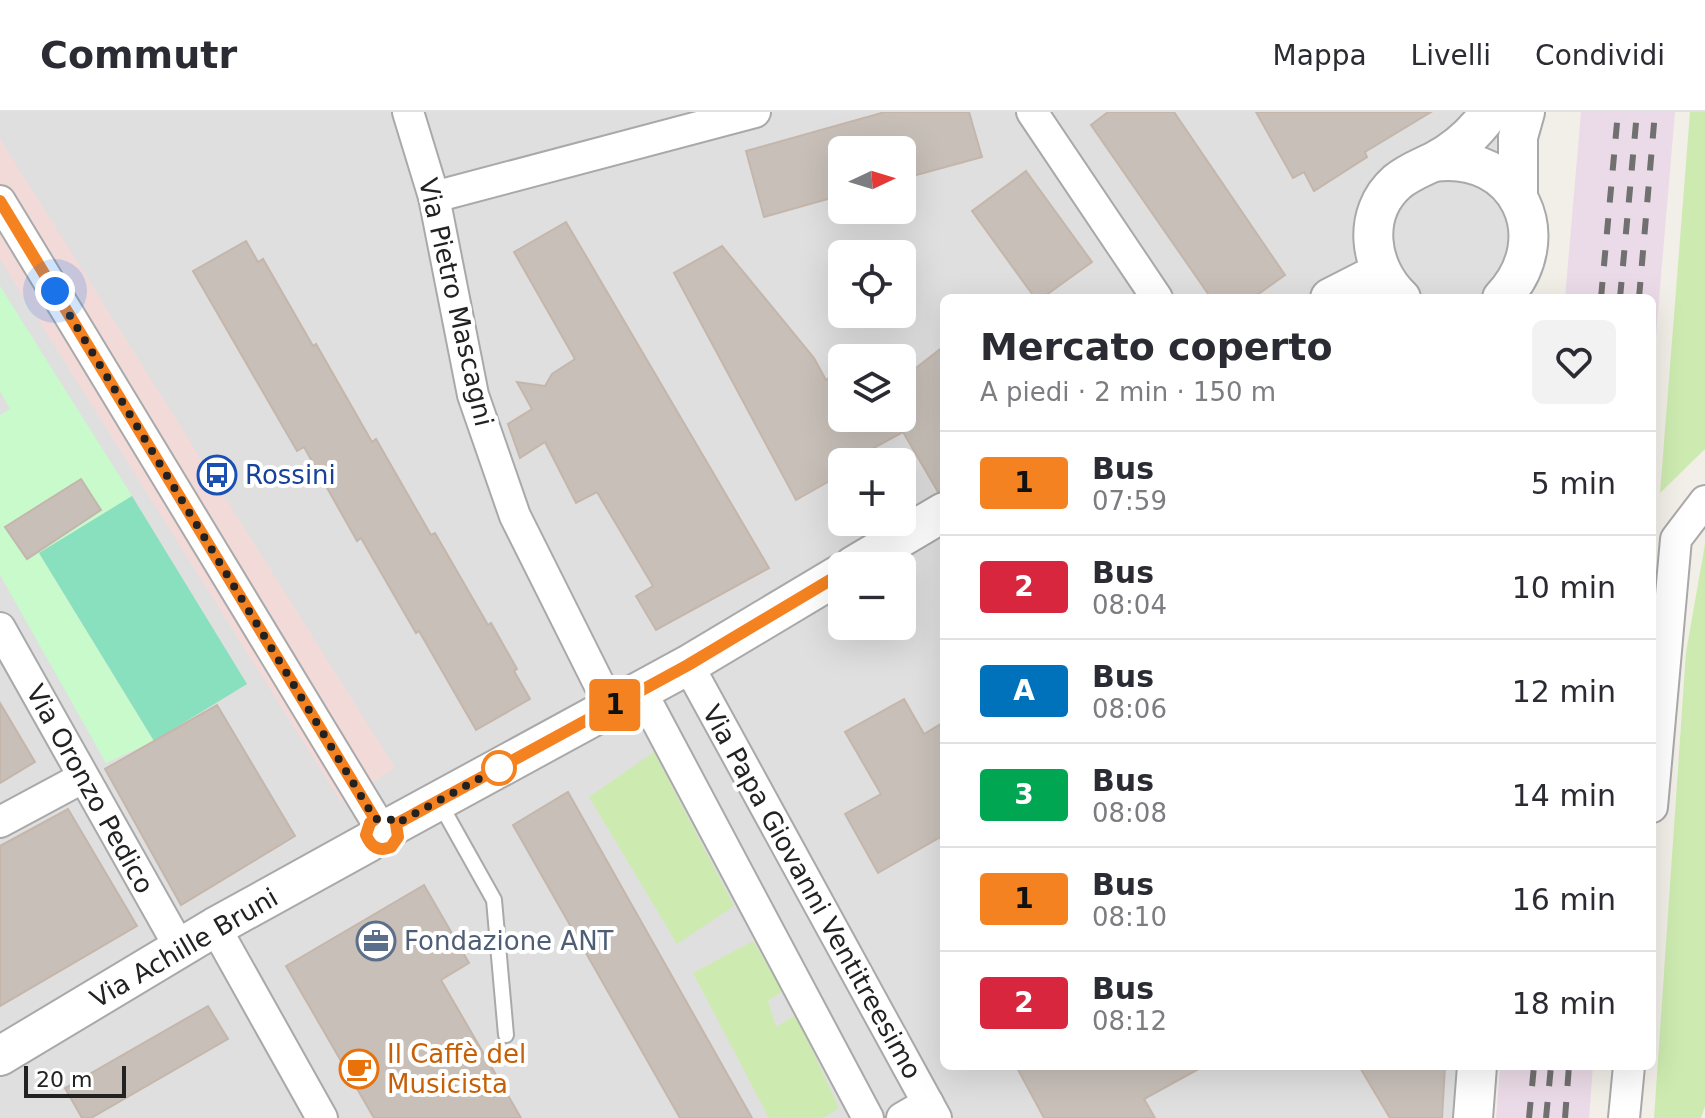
<!DOCTYPE html>
<html lang="it">
<meta charset="utf-8">
<style>
:root{--surface:#fff;--page:#f2f2f3;--text:#2b2b33;--muted:#7c7c81;--line:#e1e1e2}
body{margin:0;font-family:"DejaVu Sans",sans-serif;background:var(--page);color:var(--text);height:100vh;display:flex;flex-direction:column;font-size:30px;white-space:nowrap}
*{box-sizing:border-box;margin:0}
p{font-size:26px;color:var(--muted)}
.icon{flex:none;width:44px;height:44px;fill:none;stroke:currentColor;stroke-width:2;stroke-linecap:round;stroke-linejoin:round}
.map{position:relative;flex:1;overflow:hidden}
.details{position:absolute;left:940px;top:182px;width:716px;height:776px;display:flex;flex-direction:column;background:var(--surface);border-radius:12px;box-shadow:0 8px 32px #0002}
.details>*{flex:none}
.badge{padding:0 16px;border-radius:6px;font-size:28px;line-height:52px}
.needle{width:52px;rotate:86deg}
.tools{position:absolute;left:828px;top:24px;display:grid;gap:16px}
.tools a{display:grid;place-items:center;width:88px;height:88px;border-radius:12px;background:var(--surface);box-shadow:0 8px 32px #0002;font-size:40px}
.scale{position:absolute;left:24px;bottom:20px;width:102px;box-sizing:border-box;padding-left:8px;border:4px solid #222;border-top:0;font-size:22px;line-height:28px;white-space:nowrap;color:#222;-webkit-text-stroke:6px #fff;paint-order:stroke}
.you{position:absolute;width:40px;height:40px;margin:-20px;border:6px solid #fff;border-radius:50%;background:#1a73e8;box-shadow:0 0 0 12px #1a73e833}
.map>.badge{position:absolute;translate:-50% -50%;box-shadow:0 0 0 4px #fff}
.round{display:grid;place-items:center;flex:none;width:84px;height:84px;border-radius:12px;background:var(--page)}
.summary{display:flex;align-items:center;justify-content:space-between;height:136px;padding:0 40px}
h1{font-size:38px;font-weight:800;line-height:60px}
ul{padding:0;list-style:none}
li{display:flex;align-items:center;gap:24px;height:104px;padding:0 40px;border-top:2px solid var(--line)}
li div{flex:1}
li b{display:block;font-size:30px}
li em{font-style:normal}
li .badge{min-width:88px;font-weight:700;text-align:center}
header{display:flex;align-items:center;gap:48px;box-sizing:border-box;height:112px;padding:0 40px;background:var(--surface);border-bottom:2px solid var(--line)}
header strong{font-size:38px}
nav{display:flex;gap:44px;margin-inline-start:auto;font-size:28px}
.map>svg:first-child{display:block}
.residential{fill:#e0dfdf;fill-rule:evenodd}
.commercial{fill:#f2dad9}
.industrial{fill:#ebdbe8}
.grass{fill:#cdebb0}
.park{fill:#c8facc}
.pitch{fill:#88e0be}
.building{fill:#c7bfb8;stroke:#c4b6ab;stroke-width:2}
.lines{fill:none;stroke-linecap:round;stroke-linejoin:round}
.service-casing{stroke:#a9a9a9;stroke-width:18}
.minor-casing{stroke:#a9a9a9;stroke-width:34}
.tertiary-casing{stroke:#a9a9a9;stroke-width:42}
.service{stroke:#fff;stroke-width:14}
.minor{stroke:#fff;stroke-width:30}
.tertiary{stroke:#fff;stroke-width:38}
.rail{stroke:#707070;stroke-width:6;stroke-dasharray:16 16;stroke-linecap:butt}
.line-casing{stroke:#fff;stroke-width:18}
.line{stroke:#f58220;stroke-width:12}
.walk{stroke:#222;stroke-width:8;stroke-dasharray:0 14.4}
.stop-dot{fill:#fff;stroke:#f58220;stroke-width:4}
.labels{text-anchor:middle;stroke-width:8;stroke-linejoin:round;paint-order:stroke}
.street-label{font-size:26px;fill:#222;stroke:#fff}
.transit-label{font-size:26px;fill:#164399;stroke:#fff;text-anchor:start}
.service-label{font-size:26px;fill:#4e5e75;stroke:#fff;text-anchor:start}
.food-label{font-size:26px;fill:#c56008;stroke:#fff;text-anchor:start}
</style>
<header>
<strong>Commutr</strong>
<nav><a>Mappa</a><a>Livelli</a><a>Condividi</a></nav>
</header>
<div class="map">
<svg width="1705" height="1006" viewBox="0 0 1705 1006">
<rect width="100%" height="100%" fill="#f2efe9"/>
<!-- residential -->
<path class="residential" d="M0 0H1505L1516 88 1513 186H944V954H1475L1470 1006H0ZM842 38H902V98H842ZM842 142H902V202H842ZM842 246H902V306H842ZM842 350H902V410H842ZM842 454H902V514H842Z"/>
<!-- commercial -->
<path class="commercial" d="M0 27 395 656 341 690 0 147Z"/>
<!-- industrial -->
<g class="industrial">
<path d="M1581 0H1675L1652 270V186H1565Z"/>
<path d="M1500 954H1593L1589 1006H1496Z"/>
</g>
<!-- grass -->
<g class="grass">
<path d="M1690 0H1705V337L1660 381Z"/>
<path d="M1705 432V994L1701 1006H1654L1686 540Z"/>
<path d="M654 640 734 794 677 832 589 685Z"/>
<path d="M753 829 783 879 768 889 776 915 796 903 839 996 823 1006H769L693 861Z"/>
</g>
<!-- park -->
<path class="park" d="M0 174 132 384 39 441 154 629 106 651 0 463V303L10 297 0 279Z"/>
<!-- pitch -->
<path class="pitch" d="M132 384 247 572 154 629 39 441Z"/>
<!-- building -->
<g class="building">
<path d="M885 0H969L982 45 902 67V38H842V83L764 105 746 39Z"/>
<path d="M1108 0H1174L1285 163 1253 186H1211L1091 13Z"/>
<path d="M1256 0H1431L1365 40 1367 45 1314 79 1304 60 1293 66Z"/>
<path d="M1026 59 1092 150 1042 186H1035L972 99Z"/>
<path d="M566 110 769 456 656 518 636 484 653 474 597 380 576 391 545 330 520 346 508 312 532 297 517 270 545 274 552 262 575 247 514 140Z"/>
<path d="M246 129 258 150 263 147 313 234 316 232 372 330 376 327 431 423 435 421 488 513 491 511 517 557 514 559 530 587 476 618 419 519 416 521 361 426 357 429 304 335 297 339 193 159Z"/>
<path d="M722 134 814 246 826 268 842 256V306H902V267L944 234V378L938 380 903 320 848 350H842V362L796 388 674 161Z"/>
<path d="M81 367 101 398 27 447 5 415Z"/>
<path d="M904 587 924 622 944 610V723L878 761 845 702 881 682 845 620Z"/>
<path d="M0 591 35 650 0 671Z"/>
<path d="M217 593 295 724 181 793 105 657Z"/>
<path d="M568 680 752 1006H680L513 713Z"/>
<path d="M68 697 137 814 0 894V734Z"/>
<path d="M424 773 469 851 441 868 521 1006H374L286 854Z"/>
<path d="M208 894 228 927 91 1006H82L65 976Z"/>
<path d="M1016 954H1204L1144 987 1155 1006H1044Z"/>
<path d="M1359 954H1445L1442 1006H1390Z"/>
</g>
<g class="lines">
<!-- service casing -->
<g class="service-casing">
<path id="service" d="M438 688 494 788 506 923"/>
</g>
<!-- minor casing -->
<g class="minor-casing">
<g id="minor">
<path d="M408 0 434 85 473 283 515 404 611 596"/>
<path d="M1032 0 1157 186"/>
<path d="M434 85 755 0"/>
<path d="M0 89 375 707"/>
<path d="M0 516 180 836"/>
<path d="M688 553 936 1006"/>
<path d="M641 579 868 1006"/>
<path d="M1652 695 1676 427 1705 389"/>
<path d="M0 710 82 666"/>
<path d="M215 815 322 1006"/>
<path d="M902 1006 928 991"/>
<path d="M1624 1006 1629 954"/>
</g>
</g>
<!-- tertiary casing -->
<g class="tertiary-casing">
<g id="tertiary">
<path d="M1434 50C1518 39 1559 126 1502 186"/>
<path d="M1518 85V25L1525 0"/>
<path d="M1330 186 1381 160"/>
<path d="M1401 186C1369 156 1361 102 1397 70 1409 60 1421 56 1435 49 1458 37 1475 21 1490 0"/>
<path d="M853 454 944 400"/>
<path d="M396 712 688 553 842 461"/>
<path d="M0 944 215 815 369 730"/>
<path d="M1473 1006 1477 954"/>
</g>
</g>
<!-- service -->
<use href="#service" class="service"/>
<!-- minor -->
<use href="#minor" class="minor"/>
<!-- tertiary -->
<use href="#tertiary" class="tertiary"/>
<!-- rail -->
<g class="rail">
<path d="M1601 186 1618 0"/>
<path d="M1620 186 1637 0"/>
<path d="M1639 186 1655 0"/>
<path d="M1529 1006 1534 954"/>
<path d="M1546 1006 1551 954"/>
<path d="M1565 1006 1569 954"/>
</g>
</g>
<g class="lines">
<!-- line casing -->
<g class="line-casing">
<path id="line" d="M0 89 375 707 370 711 366 723C371 735 379 740 391 735L398 725 396 712 688 553 842 461"/>
</g>
<!-- line -->
<use href="#line" class="line"/>
<!-- walk -->
<path class="walk" d="M55 179 375 707H390L396 712 506 652 499 656"/>
</g>
<!-- icons -->
<defs>
<g id="bus-ring" transform="scale(2)"><circle r="9.5" fill="#fff" stroke="#1a4fb4" stroke-width="1.5"/><path d="M-5-6H5V4H4V6H2V4H-2V6H-4V4H-5ZM-3.5-4V0h7V-4ZM-3.5 1.2v1.5H-2V1.2ZM2 1.2v1.5H3.5V1.2Z" fill="#1a4fb4"/></g>
<g id="office-ring" transform="scale(2)"><circle r="9.5" fill="#fff" stroke="#5c6f8a" stroke-width="1.5"/><path d="M-6-3h4V-5.5h4V-3h4V5H-6ZM-1-4.5V-3h2v-1.5ZM-6 0V1H6V0Z" fill="#5c6f8a"/></g>
<g id="cafe-ring" transform="scale(2)"><circle r="9.5" fill="#fff" stroke="#e8710a" stroke-width="1.5"/><path d="M-5.5-4.5H6V0H3Q3 3.5 0 3.5H-2.5Q-5.5 3.5-5.5 0ZM3-3.2v2h1.7v-2ZM-6 4.5H4V6H-6Z" fill="#e8710a"/></g>
</defs>
<g fill-rule="evenodd">
<use href="#bus-ring" x="217" y="363"/>
<use href="#office-ring" x="376" y="829"/>
<use href="#cafe-ring" x="359" y="957"/>
</g>
<!-- markers -->
<circle class="stop-dot" cx="499" cy="656" r="16"/>
<g class="labels">
<!-- street labels -->
<g class="street-label">
<text transform="translate(456 190) rotate(77)" y="9">Via Pietro Mascagni</text>
<text transform="translate(90 677) rotate(61)" y="9">Via Oronzo Pedico</text>
<text transform="translate(812 780) rotate(61)" y="9">Via Papa Giovanni Ventitreesimo</text>
<text transform="translate(184 836) rotate(-30)" y="9">Via Achille Bruni</text>
</g>
<!-- transit labels -->
<g class="transit-label">
<text x="245" y="372">Rossini</text>
</g>
<!-- service labels -->
<g class="service-label">
<text x="404" y="838">Fondazione ANT</text>
</g>
<!-- food labels -->
<g class="food-label">
<text x="387" y="951">Il Caffè del<tspan x="387" dy="30">Musicista</tspan></text>
</g>
</g>
</svg>
<div class="tools">
<a><svg class="needle" viewBox="-14 -14 28 28"><path d="M0-13l5 13h-10z" fill="#e53935"/><path d="M0 13l5-13h-10z" fill="#7c7c81"/></svg></a>
<a><svg class="icon" aria-label="locate" viewBox="0 0 24 24"><circle cx="12" cy="12" r="6"/><path d="M12 2v4M12 18v4M2 12h4M18 12h4"/></svg></a>
<a><svg class="icon" aria-label="layers" viewBox="0 0 24 24"><path d="M12 4l9 5-9 5-9-5zM3 14l9 5 9-5"/></svg></a>
<a>+</a>
<a>−</a>
</div>
<div class="scale">20 m</div>
<div class="you" style="left:55px;top:179px"></div>
<b class="badge" style="left:615px;top:593px;background:#f58220;color:#111">1</b>
<section class="details">
<div class="summary"><div><h1>Mercato coperto</h1><p>A piedi · 2 min · 150 m</p></div><a class="round"><svg class="icon" aria-label="heart" viewBox="0 0 24 24"><path d="M12 20l-8-8c-3-5 5-10 8-4 3-6 11-1 8 4z"/></svg></a></div>
<ul>
<li><span class="badge" style="background:#f58220;color:#111">1</span><div><b>Bus</b><p>07:59</p></div><em>5 min</em></li>
<li><span class="badge" style="background:#d7263d;color:#fff">2</span><div><b>Bus</b><p>08:04</p></div><em>10 min</em></li>
<li><span class="badge" style="background:#0072bc;color:#fff">A</span><div><b>Bus</b><p>08:06</p></div><em>12 min</em></li>
<li><span class="badge" style="background:#00a651;color:#fff">3</span><div><b>Bus</b><p>08:08</p></div><em>14 min</em></li>
<li><span class="badge" style="background:#f58220;color:#111">1</span><div><b>Bus</b><p>08:10</p></div><em>16 min</em></li>
<li><span class="badge" style="background:#d7263d;color:#fff">2</span><div><b>Bus</b><p>08:12</p></div><em>18 min</em></li>
</ul>
</section>
</div>
